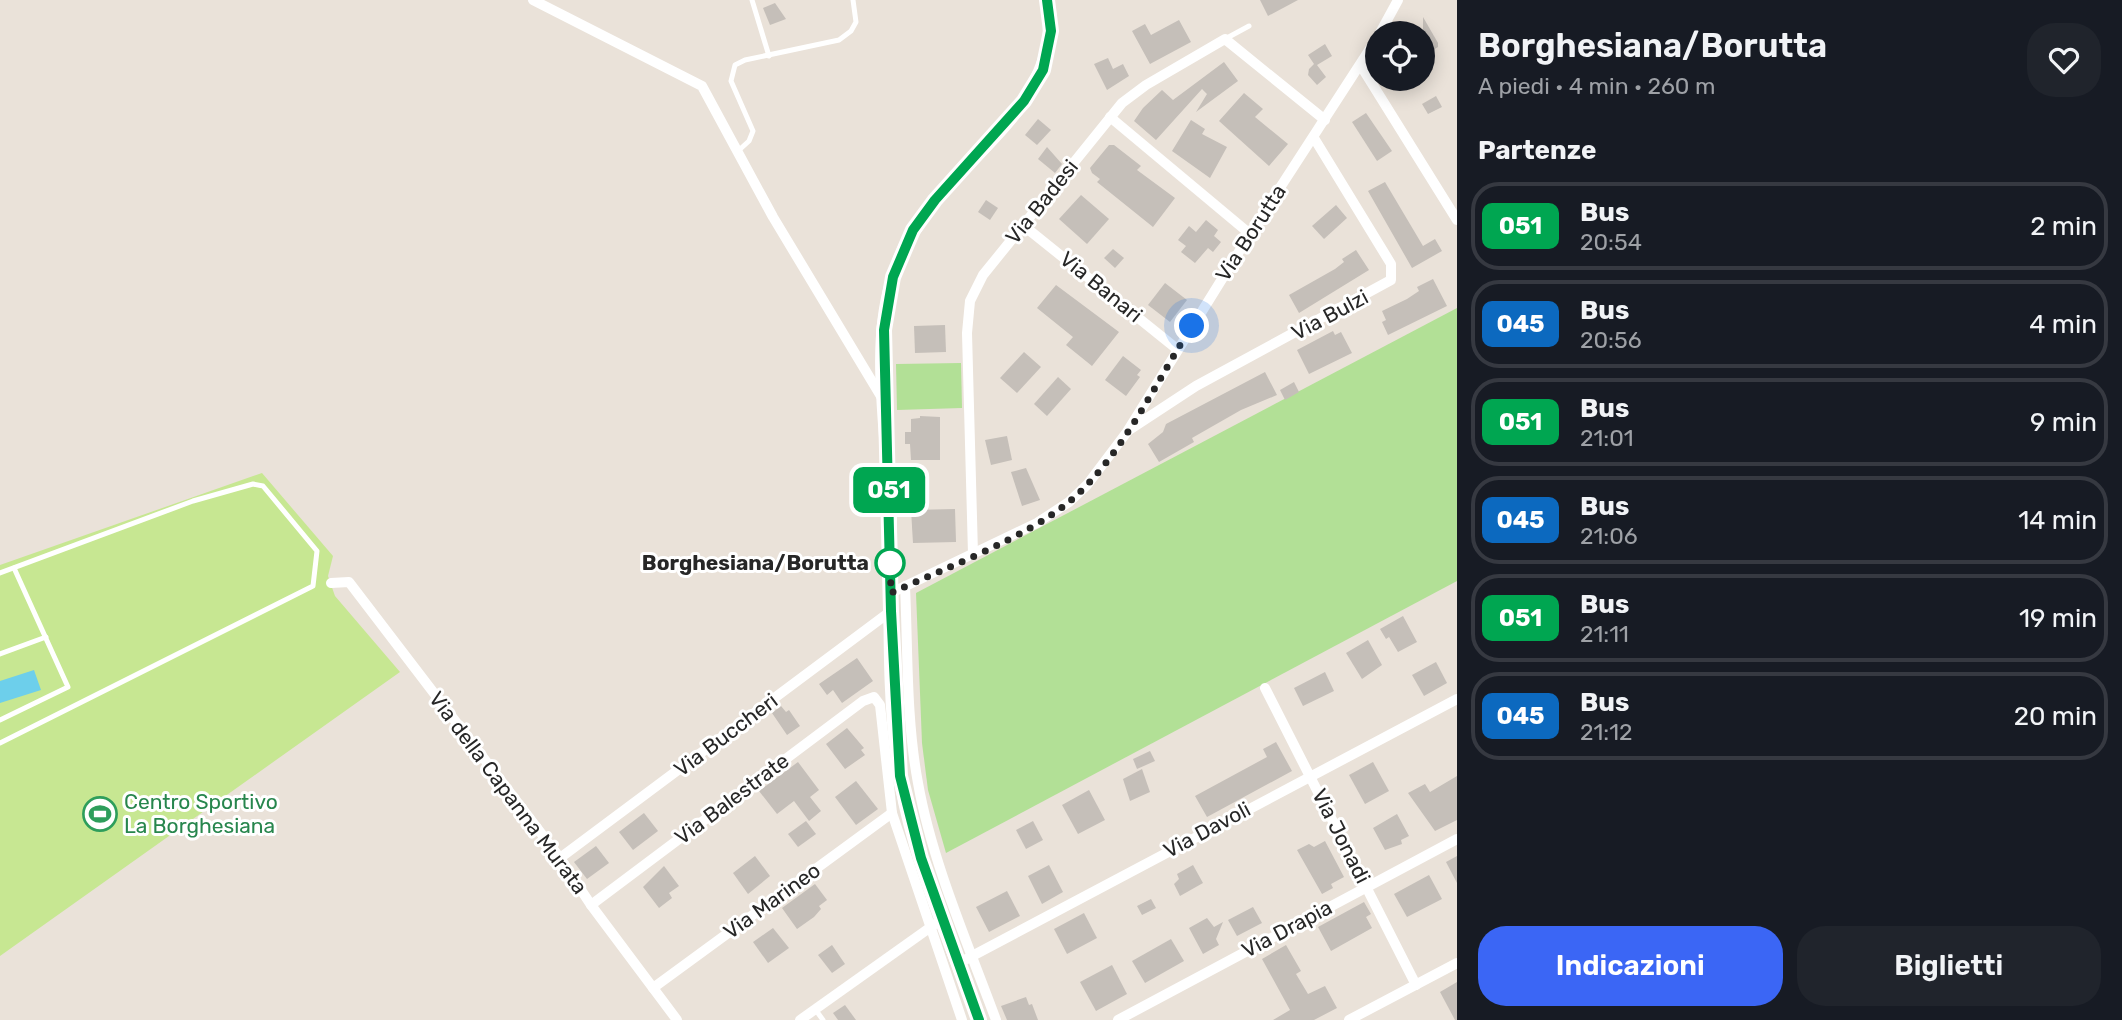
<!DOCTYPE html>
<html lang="it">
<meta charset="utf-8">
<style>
:root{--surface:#171b24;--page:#20242c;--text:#f1f3f6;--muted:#9ea1a6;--line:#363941;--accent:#3b66f5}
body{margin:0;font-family:Rubik,sans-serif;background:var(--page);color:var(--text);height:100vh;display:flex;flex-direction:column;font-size:26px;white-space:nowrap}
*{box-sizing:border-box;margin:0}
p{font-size:23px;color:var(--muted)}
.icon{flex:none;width:38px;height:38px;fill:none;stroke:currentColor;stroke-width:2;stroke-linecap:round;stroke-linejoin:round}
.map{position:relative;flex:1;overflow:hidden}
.sheet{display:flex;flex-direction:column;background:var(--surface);width:665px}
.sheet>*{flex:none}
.badge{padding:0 14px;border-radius:10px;font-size:24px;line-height:46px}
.buttons{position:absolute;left:1365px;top:21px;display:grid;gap:14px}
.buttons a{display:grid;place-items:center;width:70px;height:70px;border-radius:50%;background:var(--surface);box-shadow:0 4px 18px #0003;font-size:35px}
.you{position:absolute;width:35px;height:35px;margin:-18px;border:5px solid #fff;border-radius:50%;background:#1a73e8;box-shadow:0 0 0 10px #1a73e833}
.map>.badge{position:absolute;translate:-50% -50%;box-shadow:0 0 0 4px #fff}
h2{padding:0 21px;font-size:26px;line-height:63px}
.round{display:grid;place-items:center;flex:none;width:74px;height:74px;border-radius:28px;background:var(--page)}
.summary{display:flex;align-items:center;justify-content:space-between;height:119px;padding:0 21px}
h1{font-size:33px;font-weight:600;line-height:52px}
.button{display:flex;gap:14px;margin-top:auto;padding:14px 21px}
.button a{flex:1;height:80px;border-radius:28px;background:var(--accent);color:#fff;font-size:28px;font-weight:600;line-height:80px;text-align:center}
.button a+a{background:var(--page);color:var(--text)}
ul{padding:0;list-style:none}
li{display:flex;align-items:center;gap:21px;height:88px;margin:0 14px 10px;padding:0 7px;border:4px solid var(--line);border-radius:28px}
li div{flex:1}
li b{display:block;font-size:26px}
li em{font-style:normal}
li .badge{min-width:77px;font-weight:700;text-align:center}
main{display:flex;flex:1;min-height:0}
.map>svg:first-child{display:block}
.green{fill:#b2e096}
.pitch{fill:#c7e792}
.water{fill:#6dcfeb}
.building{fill:#c5bfb9}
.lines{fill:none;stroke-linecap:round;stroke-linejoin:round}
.service{stroke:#fff;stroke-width:5}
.minor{stroke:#fff;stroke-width:10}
.tertiary{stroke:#fff;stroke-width:14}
.line-casing{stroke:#fff;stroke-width:16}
.line{stroke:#00a651;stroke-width:10}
.walk{stroke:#272727;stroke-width:7;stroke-dasharray:0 12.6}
.stop-dot{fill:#fff;stroke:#00a651;stroke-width:3.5}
.labels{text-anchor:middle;stroke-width:6;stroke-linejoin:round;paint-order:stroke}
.street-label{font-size:21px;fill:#272727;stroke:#fff}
.stop-label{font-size:21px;font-weight:bold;fill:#272727;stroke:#fff;text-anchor:end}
.leisure-label{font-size:21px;fill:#27864d;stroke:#fff;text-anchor:start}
</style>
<main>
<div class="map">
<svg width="1457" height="1020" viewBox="0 0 1457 1020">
<rect width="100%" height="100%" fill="#eae2d9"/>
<!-- green -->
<g class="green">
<path d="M1457 308V581L946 853 928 790 922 743 916 593Z"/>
<path d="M961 363 962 408 897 410 896 364Z"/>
</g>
<!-- pitch -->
<path class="pitch" d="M262 473 333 556 328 576 335 596 400 672 0 956V565Z"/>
<!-- water -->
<path class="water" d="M34 670 41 690 0 703V681Z"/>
<!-- building -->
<g class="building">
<path d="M1260 0H1298L1268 16Z"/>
<path d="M775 3 786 19 770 25 763 8Z"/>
<path d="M1423 17 1438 43V47L1423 56Z"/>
<path d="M1179 20 1191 42 1150 64 1132 31 1145 24 1151 35Z"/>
<path d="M1325 44 1332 56 1317 65 1326 77 1317 85 1308 75 1309 69 1314 64 1308 55Z"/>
<path d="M1108 58 1113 69 1123 64 1129 76 1107 90 1094 64Z"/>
<path d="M1224 62 1238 81 1196 112 1207 94 1202 89 1156 140 1134 121 1143 108 1162 90 1173 100Z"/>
<path d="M1244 93 1263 109 1255 117 1288 144 1269 166 1219 121Z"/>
<path d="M1436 96 1442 107 1428 114 1422 104Z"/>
<path d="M1366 113 1392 151 1377 161 1352 122Z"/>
<path d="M1038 119 1051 130 1037 145 1025 135Z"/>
<path d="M1191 120 1205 129 1202 134 1227 147 1210 178 1172 151Z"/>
<path d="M1109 145H1114L1141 166 1137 170 1175 198 1153 227 1097 182 1100 179 1092 173 1090 168Z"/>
<path d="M1047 147 1062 164 1055 173 1038 159Z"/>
<path d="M1385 182 1423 246 1435 239 1442 251 1412 268 1368 191Z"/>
<path d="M1081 195 1109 219 1087 244 1059 219Z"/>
<path d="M986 200 998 208 990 220 978 212Z"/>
<path d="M1336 205 1347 218 1324 239 1312 226Z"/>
<path d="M1206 220 1218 230 1214 236 1221 242 1213 252 1208 248 1195 263 1181 252 1186 246 1178 240 1189 226 1196 232Z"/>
<path d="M1113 249 1124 258 1115 268 1104 258Z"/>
<path d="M1356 250 1369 270 1299 313 1289 295 1335 269 1344 262 1342 259Z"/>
<path d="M1433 279 1447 306 1388 335 1382 322 1386 320 1382 311 1407 299 1419 291 1417 287Z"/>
<path d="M1165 283 1187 300 1170 322 1148 305Z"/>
<path d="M1056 285 1119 332 1092 366 1066 345 1073 337 1037 308Z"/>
<path d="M945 325 946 352 915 353 914 326Z"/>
<path d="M1333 331 1335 335 1341 332 1352 353 1309 374 1297 350Z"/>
<path d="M1024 352 1041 367 1017 393 1000 378Z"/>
<path d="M1123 356 1141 370 1137 375 1140 377 1126 396 1105 380Z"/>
<path d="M1265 372 1277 395 1241 410 1192 438 1194 442 1159 462 1148 444 1163 432 1166 424Z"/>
<path d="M1058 377 1071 389 1047 416 1034 404Z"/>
<path d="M1294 382 1299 392 1285 400 1280 390Z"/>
<path d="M920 416 940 417V460H911L910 444H905V432H911V419L920 418Z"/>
<path d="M1007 436 1012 460 991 465 985 440Z"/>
<path d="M1026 468 1040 500 1022 506 1011 472Z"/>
<path d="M955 509 956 542 913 543 911 510Z"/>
<path d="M1403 616 1417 642 1398 652 1389 637 1386 639 1380 629Z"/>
<path d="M1368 640 1382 665 1362 679 1346 653Z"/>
<path d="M857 658 873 681 842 703 833 690 827 695 819 684Z"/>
<path d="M1436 662 1447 683 1424 696 1412 675Z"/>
<path d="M1325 672 1334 691 1303 706 1294 688Z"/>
<path d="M781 706 786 712 789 710 800 726 787 735 772 713Z"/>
<path d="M847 728 864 748 861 750 865 755 845 769 826 744Z"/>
<path d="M1276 742 1292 771 1207 817 1195 796 1267 757 1263 749Z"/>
<path d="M1150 751 1155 761 1137 769 1133 759Z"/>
<path d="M798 762 819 790 810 797 821 811 809 821 794 801 777 814 759 791Z"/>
<path d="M1373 762 1389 791 1365 804 1349 775Z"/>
<path d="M1142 769 1150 792 1130 801 1123 779Z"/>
<path d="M1457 776V820L1435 831 1408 793 1425 784 1430 792Z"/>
<path d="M856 781 878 809 856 825 835 797Z"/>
<path d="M1089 790 1105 820 1078 834 1062 805Z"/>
<path d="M644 813 658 831 633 850 619 832Z"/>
<path d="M1397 814 1409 836 1401 840 1402 844 1385 850 1373 828Z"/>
<path d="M806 821 816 834 798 847 788 834Z"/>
<path d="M1033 821 1043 840 1026 849 1016 830Z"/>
<path d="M1325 841 1344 877 1331 884 1333 888 1322 894 1297 850 1309 844 1314 847Z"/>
<path d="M596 846 609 863 587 879 574 862Z"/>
<path d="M755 856 770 876 748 894 733 873Z"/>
<path d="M1457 856V883L1446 862Z"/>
<path d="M1049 865 1063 892 1042 904 1028 876Z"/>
<path d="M1193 865 1203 883 1180 896 1174 884 1179 879 1177 874Z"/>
<path d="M664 866 679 886 669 893 672 898 659 908 643 887Z"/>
<path d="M1429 875 1442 899 1407 917 1394 894Z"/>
<path d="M815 884 827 900 819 906 821 909 814 917 797 929 782 908Z"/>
<path d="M1007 891 1020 916 989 932 976 907Z"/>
<path d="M1151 899 1156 908 1142 915 1137 906Z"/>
<path d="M1364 902 1371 914 1366 917 1372 928 1331 951 1318 927Z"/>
<path d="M1253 907 1262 923 1237 936 1228 920Z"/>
<path d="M1084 913 1097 938 1067 954 1054 929Z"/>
<path d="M1207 918 1214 927 1223 922 1216 939 1219 945 1203 954 1189 928Z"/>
<path d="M773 928 789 948 768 963 753 942Z"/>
<path d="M1171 939 1184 961 1145 983 1132 961Z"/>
<path d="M832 945 845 964 832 973 818 955Z"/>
<path d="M1286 945 1301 971 1296 974 1308 994 1325 986 1337 1008 1314 1020H1273L1290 1010 1262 959Z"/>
<path d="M1112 965 1127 994 1096 1011 1080 982Z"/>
<path d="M1457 982V1020H1455L1440 992Z"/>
<path d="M1026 997 1029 1005 1032 1004 1038 1020H1007L1001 1006Z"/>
<path d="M845 1005 856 1020H838L833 1013Z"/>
</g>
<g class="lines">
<!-- service -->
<g class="service">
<path d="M752 0 769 56"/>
<path d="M1225 39 1249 26"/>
<path d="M738 151 749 141 753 131 731 81 735 65 745 60 839 40 851 31 856 22 853 0"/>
<path d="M0 573 193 501 253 484 263 486 317 551 313 586 0 743"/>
<path d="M0 654 46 637"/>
<path d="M0 720 68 687 14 568"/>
<path d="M815 1009 823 1020"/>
</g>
<!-- minor -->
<g class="minor">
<path d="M533 0 702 86 773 217 882 398"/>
<path d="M1380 33 1398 0"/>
<path d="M1361 66 1457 220"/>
<path d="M1110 117 1250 234"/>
<path d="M1024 226 1177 349"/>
<path d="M1129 430 1196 386 1391 280V264L1314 138"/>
<path d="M973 554 967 333 970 301 983 275 1122 103 1146 85 1225 39 1325 120"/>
<path d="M331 583 349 582 560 858 591 905 677 1020"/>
<path d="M905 586C908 651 906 719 918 783 932 862 968 944 996 1020"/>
<path d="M891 593 1037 523 1069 502 1087 485 1127 432 1250 234 1377 38"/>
<path d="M1265 688 1416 985"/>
<path d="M560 858 891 611"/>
<path d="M591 905 863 701 874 697 880 705 892 813 962 1020"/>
<path d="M959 963 1457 699"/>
<path d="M653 988 892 813"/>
<path d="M800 1020 935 924"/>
<path d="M1118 1020 1457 839"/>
<path d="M1349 1020 1457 963"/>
</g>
<!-- tertiary -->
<path class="tertiary" d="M979 1020C951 942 915 863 901 781 885 686 893 579 889 482 886 419 874 347 891 286 898 257 911 232 929 208 977 145 1068 89 1047 0"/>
</g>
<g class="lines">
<!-- line casing -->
<g class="line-casing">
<path id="line" d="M979 1020 921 858 900 776 891 611 884 330 893 277 913 230 935 200 1024 101 1043 70 1051 31 1047 0"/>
</g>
<!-- line -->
<use href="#line" class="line"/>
<!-- walk -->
<path class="walk" d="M890 563V554L891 593C943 569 1028 537 1070 501 1121 458 1156 382 1192 326"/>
</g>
<!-- icons -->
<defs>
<g id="stadium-ring" transform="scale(1.75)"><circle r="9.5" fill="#fff" stroke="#2e9e5b" stroke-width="1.5"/><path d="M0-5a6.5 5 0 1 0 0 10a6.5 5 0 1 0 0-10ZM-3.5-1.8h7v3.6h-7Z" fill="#2e9e5b"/></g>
</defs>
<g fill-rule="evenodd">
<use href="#stadium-ring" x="100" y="814"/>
</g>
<!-- markers -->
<circle class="stop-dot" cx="890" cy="563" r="14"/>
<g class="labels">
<!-- street labels -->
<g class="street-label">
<text transform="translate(1042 202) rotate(-51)" y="7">Via Badesi</text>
<text transform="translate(1251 233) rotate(-57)" y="7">Via Borutta</text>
<text transform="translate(1101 287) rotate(39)" y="7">Via Banari</text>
<text transform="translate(1330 315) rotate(-28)" y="7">Via Bulzi</text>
<text transform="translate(726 735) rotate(-37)" y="7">Via Buccheri</text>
<text transform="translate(508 793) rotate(53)" y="7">Via della Capanna Murata</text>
<text transform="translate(732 799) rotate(-37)" y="7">Via Balestrate</text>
<text transform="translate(1207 830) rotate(-28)" y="7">Via Davoli</text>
<text transform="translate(1341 836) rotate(63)" y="7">Via Jonadi</text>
<text transform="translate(772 901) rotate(-36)" y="7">Via Marineo</text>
<text transform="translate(1287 929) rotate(-28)" y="7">Via Drapia</text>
</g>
<!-- stop labels -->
<g class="stop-label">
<text x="869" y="570">Borghesiana/Borutta</text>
</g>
<!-- leisure labels -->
<g class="leisure-label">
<text x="124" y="809">Centro Sportivo<tspan x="124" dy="24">La Borghesiana</tspan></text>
</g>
</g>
</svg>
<div class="buttons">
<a><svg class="icon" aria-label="locate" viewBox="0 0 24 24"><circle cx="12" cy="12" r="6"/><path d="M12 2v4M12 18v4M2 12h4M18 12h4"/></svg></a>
</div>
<div class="you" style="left:1192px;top:326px"></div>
<b class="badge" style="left:889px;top:490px;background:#00a651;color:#fff">051</b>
</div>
<section class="sheet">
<div class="summary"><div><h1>Borghesiana/Borutta</h1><p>A piedi · 4 min · 260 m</p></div><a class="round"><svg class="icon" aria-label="heart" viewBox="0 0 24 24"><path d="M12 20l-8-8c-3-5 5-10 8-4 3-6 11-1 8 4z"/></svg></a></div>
<h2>Partenze</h2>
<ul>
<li><span class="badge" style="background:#00a651;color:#fff">051</span><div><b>Bus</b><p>20:54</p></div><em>2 min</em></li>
<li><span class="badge" style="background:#0c69bf;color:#fff">045</span><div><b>Bus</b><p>20:56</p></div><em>4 min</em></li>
<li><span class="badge" style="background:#00a651;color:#fff">051</span><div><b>Bus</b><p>21:01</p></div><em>9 min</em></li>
<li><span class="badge" style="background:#0c69bf;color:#fff">045</span><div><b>Bus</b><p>21:06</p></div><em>14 min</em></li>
<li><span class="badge" style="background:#00a651;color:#fff">051</span><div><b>Bus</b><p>21:11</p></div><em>19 min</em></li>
<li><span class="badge" style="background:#0c69bf;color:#fff">045</span><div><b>Bus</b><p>21:12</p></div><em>20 min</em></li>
</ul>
<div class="button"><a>Indicazioni</a><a>Biglietti</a></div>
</section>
</main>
